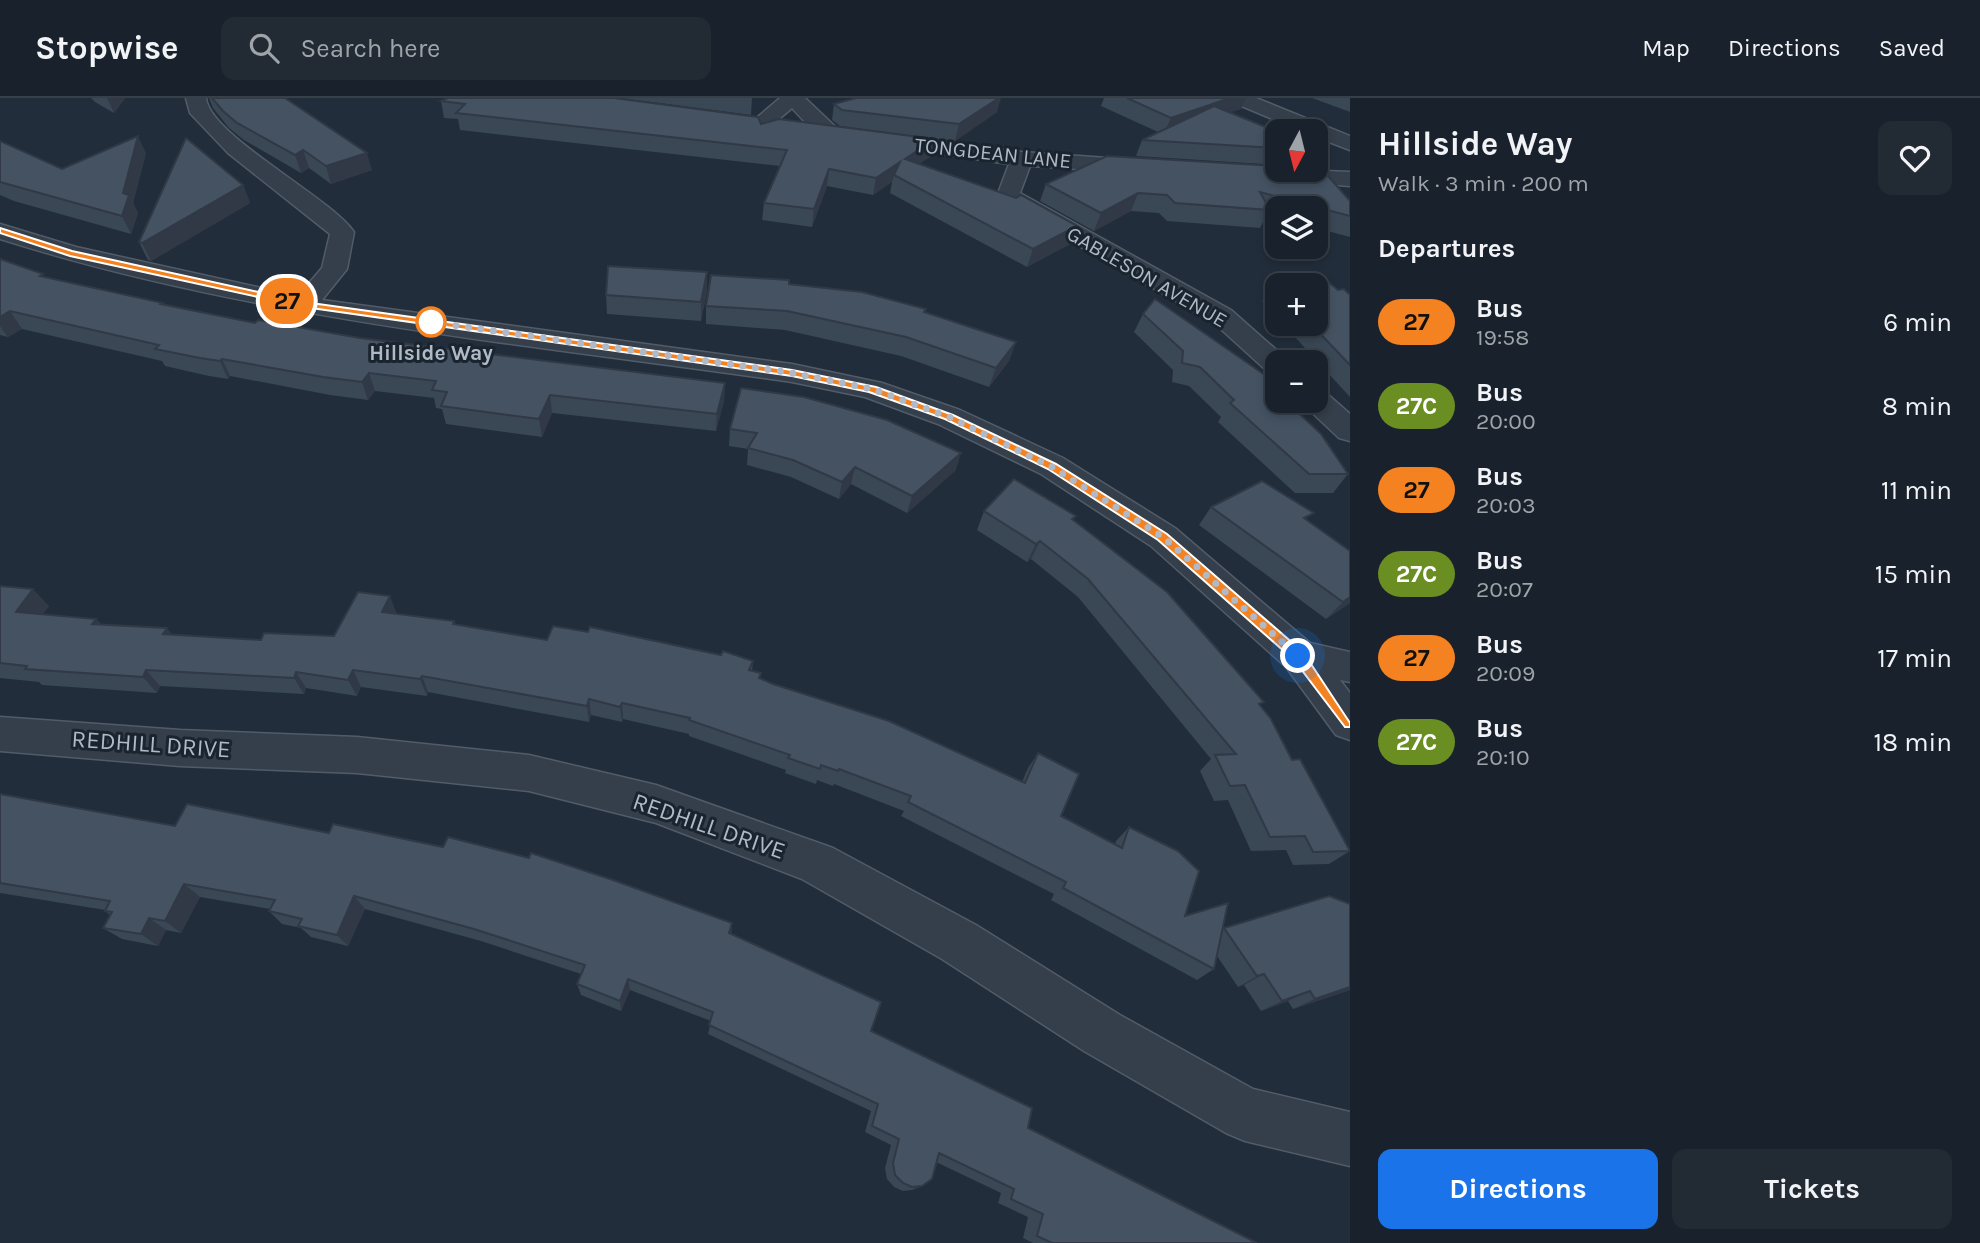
<!DOCTYPE html>
<meta charset="utf-8">
<style>
:root{--surface:#19222c;--page:#222a34;--text:#f1f3f6;--muted:#9fa4a9;--line:#373f48;--accent:#1a73e8}
body{margin:0;font-family:Karla,sans-serif;background:var(--page);color:var(--text);height:100vh;display:flex;flex-direction:column;font-size:26px;white-space:nowrap}
*{box-sizing:border-box;margin:0}
p{font-size:23px;color:var(--muted)}
.icon{flex:none;width:38px;height:38px;fill:none;stroke:currentColor;stroke-width:2;stroke-linecap:round;stroke-linejoin:round}
.map{position:relative;flex:1;overflow:hidden}
.panel{display:flex;flex-direction:column;background:var(--surface);width:630px}
.panel>*{flex:none}
.badge{padding:0 14px;border-radius:23px;font-size:24px;line-height:46px}
.needle{width:46px;rotate:187deg}
.controls{position:absolute;left:1265px;top:21px;display:grid;gap:14px}
.controls a{display:grid;place-items:center;width:63px;height:63px;border-radius:14px;background:var(--surface);box-shadow:0 4px 10px #0003,0 0 0 2px var(--line);font-size:35px}
.you{position:absolute;width:35px;height:35px;margin:-18px;border:5px solid #fff;border-radius:50%;background:#1a73e8;box-shadow:0 0 0 10px #1a73e833}
.map>.badge{position:absolute;translate:-50% -50%;box-shadow:0 0 0 4px #fff}
h2{padding:0 28px;font-size:26px;line-height:63px}
.round{display:grid;place-items:center;flex:none;width:74px;height:74px;border-radius:14px;background:var(--page)}
.head{display:flex;align-items:center;justify-content:space-between;height:119px;padding:0 28px}
h1{font-size:33px;font-weight:700;line-height:52px}
.button{display:flex;gap:14px;margin-top:auto;padding:14px 28px}
.button a{flex:1;height:80px;border-radius:14px;background:var(--accent);color:#fff;font-size:28px;font-weight:700;line-height:80px;text-align:center}
.button a+a{background:var(--page);color:var(--text)}
ul{padding:0;list-style:none}
li{display:flex;align-items:center;gap:21px;height:84px;padding:0 28px}
li div{flex:1}
li b{display:block;font-size:26px}
li em{font-style:normal}
li .badge{min-width:77px;font-weight:700;text-align:center}
header{display:flex;align-items:center;gap:42px;box-sizing:border-box;height:98px;padding:0 35px;background:var(--surface);border-bottom:2px solid var(--line)}
header strong{font-size:33px}
nav{display:flex;gap:38px;margin-inline-start:auto;font-size:24px}
.search{width:490px;height:63px;background:var(--page);display:flex;align-items:center;gap:18px;box-sizing:border-box;padding:0 24px;border-radius:14px;color:var(--muted);font-size:26px}
main{display:flex;flex:1;min-height:0}
.map>svg:first-child{display:block}
.lines{fill:none;stroke-linecap:round;stroke-linejoin:round}
.minor-casing{stroke:#525c68;stroke-width:3}
.minor{fill:#343f4b;fill-rule:evenodd}
.wall{fill:#3a4754}
.shaded-wall{fill:#303945}
.building{fill:#445262;stroke:#303945;stroke-width:2}
.line{fill:#f58220;stroke:#fff;stroke-width:2}
.walk{stroke:#afb9c7;stroke-width:7;stroke-dasharray:0 12.6}
.stop-dot{fill:#fff;stroke:#f58220;stroke-width:3.5}
.labels{text-anchor:middle;stroke-width:6;stroke-linejoin:round;paint-order:stroke}
.far-street-label{font-size:21px;fill:#afb9c7;stroke:#1a242f}
.far-stop-label{font-size:21px;font-weight:bold;fill:#afb9c7;stroke:#1a242f}
.street-label{font-size:24px;fill:#afb9c7;stroke:#1a242f}
</style>
<header>
<strong>Stopwise</strong>
<div class="search"><svg class="icon" aria-label="search" viewBox="0 0 24 24"><circle cx="10" cy="10" r="6"/><path d="M15 15l6 6"/></svg>Search here</div>
<nav><a>Map</a><a>Directions</a><a>Saved</a></nav>
</header>
<main>
<div class="map">
<svg width="1350" height="1145" viewBox="0 0 1350 1145">
<rect width="100%" height="100%" fill="#212d3a"/>
<g class="lines">
<!-- minor casing -->
<g class="minor-casing">
<g id="minor">
<path d="M186 0H206C210 38 330 99 354 134L347 171 322 202 792 266 882 285 960 312 1063 360 1175 430 1310 545 1350 554V584L1340 582 1350 595V642L1336 637 1286 569 1151 448 1041 376 938 326 865 299 792 284C527 246 256 222 0 141V126L76 149 298 198 322 170 330 136 228 55 190 15Z"/>
<path d="M780 0H805L843 36 840 40C821 45 804 23 792 10L767 31H753L750 27 753 23Z"/>
<path d="M1229 0H1256L1350 38V52L1316 39V33H1301L1232 4Z"/>
<path d="M881 36 1022 54 1150 63 1153 68 1150 73 1142 75 1030 68 1020 95 1231 212 1290 264H1278V276L1268 274 1213 224 1000 103 997 98 1009 66 874 46 870 42 874 38Z"/>
<path d="M1278 71 1350 74V88L1271 82 1268 77 1271 72Z"/>
<path d="M1316 293 1326 295 1350 316V343L1339 340 1306 309 1302 303H1316Z"/>
<path d="M0 619 180 632 357 639 529 657 656 687 833 750 976 827 1120 917 1253 991 1350 1014V1068L1245 1043 1226 1035 1084 953 942 861 802 781 656 725 529 693 357 675 180 668 0 653Z"/>
</g>
</g>
<!-- minor -->
<use href="#minor" class="minor"/>
</g>
<!-- wall -->
<g class="wall">
<path d="M91 0H125L114 15 95 4Z"/>
<path d="M209 0H285L372 72 331 86 309 70 301 75 244 42 229 30 213 10Z"/>
<path d="M621 0H752L751 17Z"/>
<path d="M1104 0H1246L1241 11 1229 14 1278 34V67L1136 58 1142 42 1158 34 1101 8Z"/>
<path d="M1312 0H1350V14Z"/>
<path d="M441 3 761 26 935 41 931 58 919 66 1077 128 1070 146 1027 169 890 95 892 84 873 97 827 88 812 129 762 122 764 105 780 68 460 32 458 21 444 20Z"/>
<path d="M834 6 997 14 955 43 840 28 832 22Z"/>
<path d="M0 43 62 71 146 55 133 105 138 115 131 136 14 103 0 97Z"/>
<path d="M1107 58 1350 103V139L1316 130V110H1278V119L1267 116 1260 130 1167 123 1159 115 1131 113 1094 133 1040 103 1046 86Z"/>
<path d="M243 87 250 105 151 163 148 162 139 144Z"/>
<path d="M0 161 45 179 165 207 255 225 360 240 725 285 724 303 716 333 552 315 542 339 446 326 442 311 436 310 434 300 375 293 368 302 330 297 230 278 228 281 209 278 165 268 162 263 22 231 8 239 0 237Z"/>
<path d="M789 186 926 211 925 214 1016 244 1009 263 989 289 901 258 785 232 706 226V208Z"/>
<path d="M1272 186 1338 192 1350 197V299L1283 226H1316L1278 187V220L1262 203Z"/>
<path d="M707 193 701 223 607 216 606 197Z"/>
<path d="M1143 216 1278 286 1274 292 1348 376 1333 395H1295L1218 324 1221 319 1189 288 1172 284 1173 272 1134 234Z"/>
<path d="M741 290 956 372 907 415 851 386 839 401 791 379 747 367 748 351 729 348 730 331Z"/>
<path d="M1211 409 1350 453V505L1326 521 1199 427Z"/>
<path d="M984 413 1076 418 1073 423 1260 608 1292 662 1350 753 1329 766 1293 767 1286 752 1251 753 1228 702 1214 703 1200 673 1211 661 1078 499 1031 461 1027 464 977 432Z"/>
<path d="M0 488 49 508 43 516 96 521 102 527 167 530 171 537 261 542 334 538 397 516 454 523 455 526 547 542 721 557 753 563 752 573 760 580 1022 684 1028 670 1038 655 1061 718 1115 746 1116 743 1129 729 1185 818 1223 831 1350 806V892L1293 911 1288 903 1261 913 1244 887 1238 889 1217 858 1214 871 1197 882 1051 802 1054 796 901 718 904 713 834 686 833 688 817 682 816 686 785 675 786 672 689 638V636L623 621 622 624 591 617 589 624 428 594 427 598 361 589 357 598 306 590 304 596 160 588 157 595 42 587 39 584 0 580Z"/>
<path d="M0 696 175 728 732 825 731 836 871 933 1028 1030 1257 1145H1033L1023 1140 1028 1119 998 1105 1001 1095 936 1064 922 1088 912 1092 903 1093 894 1089 887 1081 885 1070 891 1047 865 1034 871 1013 708 936 711 923 630 892 621 913 581 897 577 886 581 876 481 843 365 811 348 848 311 839 301 830 282 826 269 813 270 811 200 799 181 835 166 832 158 848 122 841 103 830 110 817 105 813V812L0 795Z"/>
</g>
<!-- shaded-wall -->
<g class="shaded-wall">
<path d="M107 0H125L114 15Z"/>
<path d="M999 0H1001L997 14 955 43 959 26Z"/>
<path d="M1230 0H1246L1241 11 1163 37 1171 20Z"/>
<path d="M138 38 146 55 133 105 138 115 131 136 122 118 123 95Z"/>
<path d="M935 41 931 58 901 78 905 61Z"/>
<path d="M303 52 309 70 301 75 295 57Z"/>
<path d="M367 55 372 72 331 86 326 68Z"/>
<path d="M900 64 894 77 892 84 873 97 876 80Z"/>
<path d="M829 71 827 88 812 129 814 111Z"/>
<path d="M243 87 250 105 151 163 142 145Z"/>
<path d="M1138 95 1131 113 1094 133 1101 115Z"/>
<path d="M1077 128 1070 146 1027 169 1033 151Z"/>
<path d="M707 174V193L701 223V204Z"/>
<path d="M10 213 22 231 8 239 0 228V219Z"/>
<path d="M1016 244 1009 263 989 289 996 270Z"/>
<path d="M222 261 230 278 228 281 220 263Z"/>
<path d="M369 275 375 293 368 302 362 284Z"/>
<path d="M725 285 724 303 716 333 717 316Z"/>
<path d="M550 297 552 315 542 339 539 321Z"/>
<path d="M961 355 956 372 907 415 912 398Z"/>
<path d="M855 369 851 386 839 401 842 384Z"/>
<path d="M1040 443 1031 461 1027 464 1036 446Z"/>
<path d="M33 491 49 508 32 531 16 514Z"/>
<path d="M390 498 397 516 382 514Z"/>
<path d="M1350 499V505L1326 521 1343 504Z"/>
<path d="M96 521 111 538 92 526Z"/>
<path d="M167 530 180 547 163 536Z"/>
<path d="M146 572 160 588 157 595 143 579Z"/>
<path d="M353 572 361 589 357 598 348 582Z"/>
<path d="M296 574 306 590 304 596 294 580Z"/>
<path d="M422 578 428 594 427 598 420 581Z"/>
<path d="M589 601 591 617 589 624 587 608Z"/>
<path d="M622 605 623 621 622 624 620 609Z"/>
<path d="M184 786 200 799 181 835 165 823Z"/>
<path d="M354 798 365 811 348 848 337 837Z"/>
<path d="M149 820 166 832 158 848 141 836Z"/>
<path d="M1264 876 1244 887 1238 889 1257 878Z"/>
<path d="M628 881 630 892 621 913 620 903Z"/>
<path d="M1350 889V892L1293 911 1315 901Z"/>
<path d="M1310 893 1288 903 1261 913 1282 903Z"/>
</g>
<!-- building -->
<g class="building">
<path d="M212 0H285L367 55 326 68 303 52 295 57 237 25 223 13Z"/>
<path d="M448 0H614L758 19 761 26 779 21 935 41 905 61 1016 100 1021 97 1077 128 1033 151 894 77 900 64 876 80 829 71 814 111 764 105 787 52 456 15 465 6 441 3Z"/>
<path d="M856 0H999L959 26 842 12 834 6Z"/>
<path d="M1127 0H1230L1171 20Z"/>
<path d="M1214 8 1278 34V50L1142 42Z"/>
<path d="M138 38 123 95 129 97 122 118 0 84V43L62 71Z"/>
<path d="M186 40 243 87 142 145 139 144Z"/>
<path d="M1107 58 1278 68V72H1316V70L1322 71 1350 103V118L1260 94 1270 112 1175 105 1167 97 1138 95 1101 115 1046 86Z"/>
<path d="M0 161 43 176 40 178 163 205 161 206 255 225 258 222 360 240 725 285 717 316 550 297 539 321 441 308 447 294 432 292 436 283 369 275 362 284 323 279 222 261 220 263 200 260 155 251 159 247 10 213 0 219Z"/>
<path d="M608 168 707 174 701 204 606 197Z"/>
<path d="M711 177 789 182V186L862 194 926 211 924 214 1016 244 996 270 906 239 787 213 706 208Z"/>
<path d="M1326 182 1338 192 1344 191 1350 197V267L1311 226H1316V187H1278V191L1272 186Z"/>
<path d="M1155 201 1278 286 1266 284 1278 295V303H1286L1321 336 1348 376H1309L1230 305 1234 302 1200 269 1182 265 1183 253 1143 216Z"/>
<path d="M741 290 804 299 887 322 961 355 912 398 855 369 842 384 793 362 748 350 757 335 730 331Z"/>
<path d="M1014 381 1076 418 1072 421 1167 494 1264 604 1259 606 1271 621 1292 662 1300 661 1350 753 1313 754 1305 738 1270 739 1245 687 1230 688 1215 657 1236 656 1088 481 1040 443 1036 446 984 413Z"/>
<path d="M1262 383 1314 415 1304 420 1350 453V499L1343 504 1211 409Z"/>
<path d="M0 488 33 491 16 514 96 521 92 526 167 530 163 536 261 542 264 535 334 538 358 494 390 498 382 514 454 523 453 526 547 542 553 528 588 534 590 529 721 557 723 553 753 563 749 572 761 575 759 580 773 586 889 623 1025 685 1038 655 1079 676 1061 718 1122 750 1129 729 1178 753 1199 773 1185 818 1228 805 1214 871 1063 790 1066 784 908 704 911 698 839 671 838 673 821 667 820 671 788 660 790 657 689 622 690 620 622 605 620 609 589 601 587 608 422 578 420 581 353 572 348 582 296 574 294 580 146 572 143 579 25 571 27 568 0 565Z"/>
<path d="M0 696 175 728 187 706 329 735 333 726 443 749 448 739 529 760 531 755 613 782 732 825 729 835 881 904 871 933 1032 1010 1028 1030 1257 1145H1052L1037 1138 1043 1116 1011 1101 1014 1091 939 1055 932 1081 922 1088 912 1089 903 1085 895 1077 893 1065 899 1041 872 1028 878 1006 709 927 713 914 628 881 620 903 577 886 585 867 474 831 354 798 337 837 298 828 302 821 269 813 275 802 184 786 165 823 149 820 141 836 103 830 112 814 105 813 110 803 0 785Z"/>
<path d="M1329 798 1350 806V889L1315 901 1310 893 1282 903 1264 876 1257 878 1224 830Z"/>
</g>
<!-- line -->
<path class="line" d="M0 130 72 153 304 204 792 272 876 289 953 317 1056 366 1167 436 1303 554 1350 625V629H1345L1294 562 1158 442 1048 371 945 321 869 294 792 278 304 209 70 158 0 135Z"/>
<g class="lines">
<!-- walk -->
<path class="walk" d="M431 224 792 275 872 291 949 319 1052 369 1163 439 1298 558"/>
</g>
<!-- markers -->
<circle class="stop-dot" cx="431" cy="224" r="14"/>
<g class="labels">
<!-- far-street labels -->
<g class="far-street-label">
<text transform="translate(993 55) rotate(6)" y="7">TONGDEAN LANE</text>
<text transform="translate(1147 179) rotate(30)" y="7">GABLESON AVENUE</text>
</g>
<!-- far-stop labels -->
<g class="far-stop-label">
<text x="431" y="262">Hillside Way</text>
</g>
<!-- street labels -->
<g class="street-label">
<text transform="translate(151 646) rotate(4)" y="8">REDHILL DRIVE</text>
<text transform="translate(709 728) rotate(19)" y="8">REDHILL DRIVE</text>
</g>
</g>
</svg>
<div class="controls">
<a><svg class="needle" viewBox="-14 -14 28 28"><path d="M0-13l5 13h-10z" fill="#e53935"/><path d="M0 13l5-13h-10z" fill="#9fa4a9"/></svg></a>
<a><svg class="icon" aria-label="layers" viewBox="0 0 24 24"><path d="M12 4l9 5-9 5-9-5zM3 14l9 5 9-5"/></svg></a>
<a>+</a>
<a>−</a>
</div>
<div class="you" style="left:1298px;top:558px"></div>
<b class="badge" style="left:287px;top:203px;background:#f58220;color:#111">27</b>
</div>
<section class="panel">
<div class="head"><div><h1>Hillside Way</h1><p>Walk · 3 min · 200 m</p></div><a class="round"><svg class="icon" aria-label="heart" viewBox="0 0 24 24"><path d="M12 20l-8-8c-3-5 5-10 8-4 3-6 11-1 8 4z"/></svg></a></div>
<h2>Departures</h2>
<ul>
<li><span class="badge" style="background:#f58220;color:#111">27</span><div><b>Bus</b><p>19:58</p></div><em>6 min</em></li>
<li><span class="badge" style="background:#6b8e23;color:#fff">27C</span><div><b>Bus</b><p>20:00</p></div><em>8 min</em></li>
<li><span class="badge" style="background:#f58220;color:#111">27</span><div><b>Bus</b><p>20:03</p></div><em>11 min</em></li>
<li><span class="badge" style="background:#6b8e23;color:#fff">27C</span><div><b>Bus</b><p>20:07</p></div><em>15 min</em></li>
<li><span class="badge" style="background:#f58220;color:#111">27</span><div><b>Bus</b><p>20:09</p></div><em>17 min</em></li>
<li><span class="badge" style="background:#6b8e23;color:#fff">27C</span><div><b>Bus</b><p>20:10</p></div><em>18 min</em></li>
</ul>
<div class="button"><a>Directions</a><a>Tickets</a></div>
</section>
</main>
